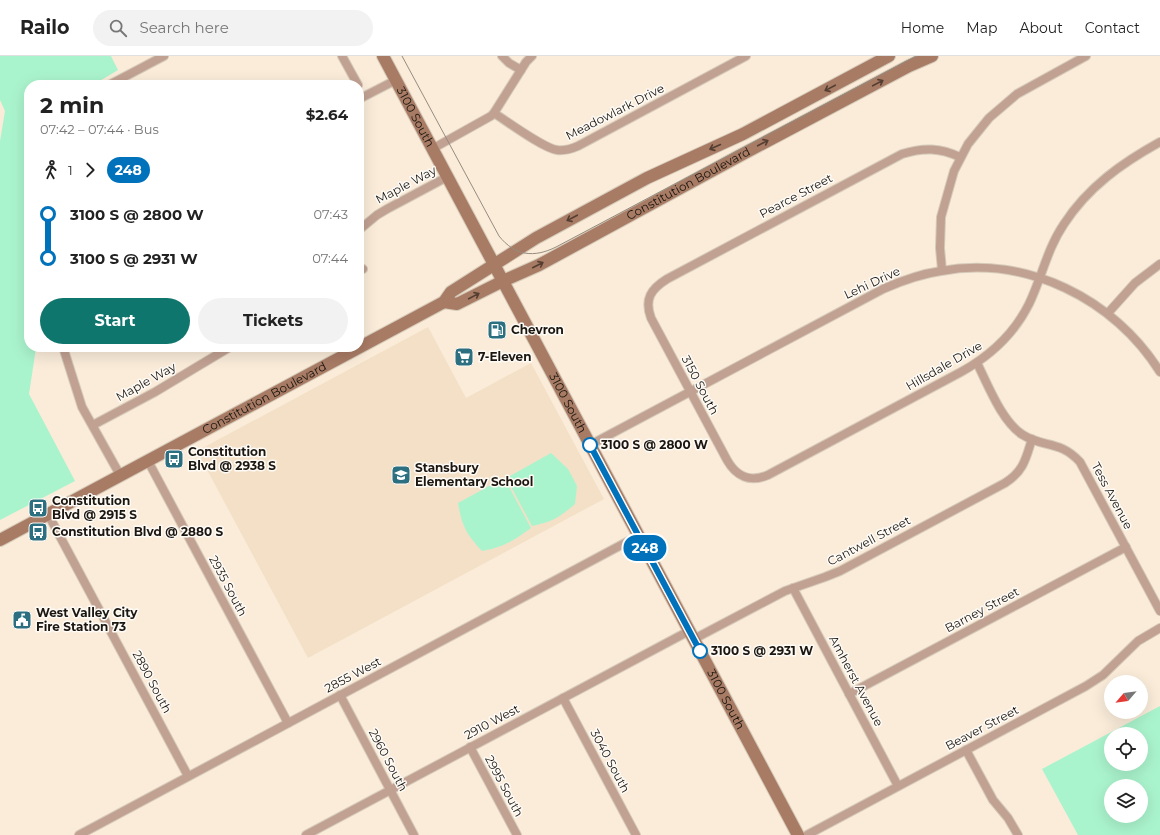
<!DOCTYPE html>
<meta charset="utf-8">
<style>
:root{--surface:#fff;--page:#f2f2f2;--text:#222;--muted:#767676;--line:#e0e0e0;--accent:#0f766e}
body{margin:0;font-family:Montserrat,sans-serif;background:var(--page);color:var(--text);height:100vh;display:flex;flex-direction:column;font-size:15px;white-space:nowrap}
*{box-sizing:border-box;margin:0}
p{font-size:13px;color:var(--muted)}
.icon{flex:none;width:22px;height:22px;fill:none;stroke:currentColor;stroke-width:2;stroke-linecap:round;stroke-linejoin:round}
.map{position:relative;flex:1;overflow:hidden}
.panel{position:absolute;left:24px;top:24px;width:340px;height:272px;display:flex;flex-direction:column;background:var(--surface);border-radius:16px;box-shadow:0 4px 16px #0002}
.panel>*{flex:none}
.badge{padding:0 8px;border-radius:13px;font-size:14px;line-height:26px}
.needle{width:26px;rotate:242deg}
.buttons{position:absolute;left:1104px;top:619px;display:grid;gap:8px}
.buttons a{display:grid;place-items:center;width:44px;height:44px;border-radius:50%;background:var(--surface);box-shadow:0 4px 16px #0002;font-size:20px}
.map>.badge{position:absolute;translate:-50% -50%;box-shadow:0 0 0 2px #fff}
.legs{display:flex;align-items:center;gap:6px;height:44px;padding:0 16px;font-size:13px}
.legs p{margin-inline-start:auto}
.headline{display:flex;align-items:center;justify-content:space-between;height:68px;padding:0 16px}
h1{font-size:22px;font-weight:700;line-height:30px}
.cta{display:flex;gap:8px;margin-top:auto;padding:8px 16px}
.cta a{flex:1;height:46px;border-radius:24px;background:var(--accent);color:#fff;font-size:16px;font-weight:700;line-height:46px;text-align:center}
.cta a+a{background:var(--page);color:var(--text)}
ul{padding:0 16px;list-style:none}
li{display:flex;align-items:center;gap:14px;height:44px;font-size:15px}
li i{display:grid;place-items:center;width:6px;height:100%;margin:0 5px;background:currentColor}
li i::after{content:'';width:10px;height:10px;margin:-5px;border:3px solid;border-radius:50%;background:var(--surface)}
li p{margin-inline-start:auto}
li:first-child i{background:linear-gradient(#0000 50%,currentColor 0)}
li:last-child i{background:linear-gradient(currentColor 50%,#0000 0)}
header{display:flex;align-items:center;gap:24px;box-sizing:border-box;height:56px;padding:0 20px;background:var(--surface);border-bottom:1px solid var(--line)}
header strong{font-size:19px}
nav{display:flex;gap:22px;margin-inline-start:auto;font-size:14px}
.search{width:280px;height:36px;background:var(--page);display:flex;align-items:center;gap:10px;box-sizing:border-box;padding:0 14px;border-radius:22px;color:var(--muted);font-size:15px}
.map>svg:first-child{display:block}
.built{fill:#f3e0c7}
.green{fill:#aaf4cd;fill-rule:evenodd}
.lines{fill:none;stroke-linecap:round;stroke-linejoin:round}
.street-casing{stroke:#d6cab9;stroke-width:10}
.secondary-casing{stroke:#d6cab9;stroke-width:14}
.street{stroke:#c1a192;stroke-width:8}
.secondary{stroke:#a87b65;stroke-width:12}
.tram{stroke:#958b7e;stroke-width:1}
.oneway{stroke:#533e31}
.line-1-casing{stroke:#fff;stroke-width:9}
.line-1{stroke:#0072bc;stroke-width:6}
.stop-1-dot{fill:#fff;stroke:#0072bc;stroke-width:2}
.labels{text-anchor:middle;stroke-width:3;stroke-linejoin:round;paint-order:stroke}
.street-label{font-size:12px;fill:#1b160f;stroke:#fefbf7}
.poi-label{font-size:12px;font-weight:bold;fill:#1b160f;stroke:#fefbf7;text-anchor:start}
.stop-label{font-size:12px;font-weight:bold;fill:#1b160f;stroke:#fefbf7;text-anchor:start}
</style>
<header>
<strong>Railo</strong>
<div class="search"><svg class="icon" aria-label="search" viewBox="0 0 24 24"><circle cx="10" cy="10" r="6"/><path d="M15 15l6 6"/></svg>Search here</div>
<nav><a>Home</a><a>Map</a><a>About</a><a>Contact</a></nav>
</header>
<div class="map">
<svg width="1160" height="779" viewBox="0 0 1160 779">
<rect width="100%" height="100%" fill="#faecd9"/>
<!-- built -->
<path class="built" d="M428 271 466 342 531 307 604 443 308 602 197 395Z"/>
<!-- green -->
<g class="green">
<path d="M0 0H111L118 14 93 29H29V291H39L36 292 29 338 75 425 0 464V85L5 55 0 44Z"/>
<path d="M551 397 568 413 577 430 575 448C560 461 552 466 532 470L508 425 510 420Z"/>
<path d="M500 424 506 425 531 472C513 485 504 491 482 495 466 478 462 470 458 447Z"/>
<path d="M1160 650V779H1078L1042 713ZM1111 678H1141V708H1111ZM1111 730H1141V760H1111Z"/>
</g>
<g class="lines">
<!-- street casing -->
<g class="street-casing">
<g id="street">
<path d="M342 0 358 29"/>
<path d="M502 0 509 7 521 14"/>
<path d="M109 29 164 0"/>
<path d="M359 43 396 24"/>
<path d="M494 57C508 66 543 92 557 94 564 95 571 93 578 90L746 0"/>
<path d="M432 93 491 60 494 57 526 6 532 0"/>
<path d="M960 101C940 92 924 91 902 98L667 223C651 233 644 243 651 262L727 404C736 420 750 427 768 419L961 316C990 300 1014 278 1029 248 1042 221 1047 193 1064 168 1088 131 1122 107 1160 86"/>
<path d="M359 174 377 159 387 153 447 121"/>
<path d="M359 211 363 213"/>
<path d="M942 214 940 192 941 161 954 115 968 88 989 62 1017 38 1086 0"/>
<path d="M1108 257 1135 227 1160 208"/>
<path d="M63 291 82 351 120 419"/>
<path d="M977 307C988 329 1002 366 1023 379 1044 392 1060 384 1080 406L1160 555"/>
<path d="M93 369 155 336 230 291"/>
<path d="M590 389 883 233C901 225 920 218 941 215 1026 199 1115 243 1160 316"/>
<path d="M148 405 288 667"/>
<path d="M48 458 188 720"/>
<path d="M793 532 898 730"/>
<path d="M694 583 785 535 825 521 840 515 1005 427C1024 415 1026 402 1032 383"/>
<path d="M849 638 1126 491"/>
<path d="M340 639 414 779"/>
<path d="M563 642 636 779"/>
<path d="M470 691 517 779"/>
<path d="M966 694 993 744 1008 762 1018 779"/>
<path d="M79 779 638 480"/>
<path d="M306 779 689 575"/>
<path d="M807 779 1086 630 1103 619 1138 585 1160 572"/>
</g>
</g>
<!-- secondary casing -->
<g class="secondary-casing">
<g id="secondary">
<path id="s1" d="M383 0 798 779"/>
<path id="s2" d="M444 246 457 248 503 225 539 209 741 99 909 10 932 0"/>
<path id="s3" d="M0 484 444 246 451 236 536 182 647 122 743 78 889 0"/>
</g>
</g>
<!-- street -->
<use href="#street" class="street"/>
<!-- secondary -->
<use href="#secondary" class="secondary"/>
<!-- tram -->
<path class="tram" d="M402 0 499 180C515 200 534 202 556 191L916 0"/>
</g>
<!-- one-way arrows -->
<defs><path id="oneway-shaft" d="M-6 0H5M1.5-3L5.5 0L1.5 3" fill="none" stroke-width="1.6" stroke-linecap="round" stroke-linejoin="round"/></defs>
<g class="oneway">
<use href="#oneway-shaft" transform="translate(878 27) rotate(-28)"/>
<use href="#oneway-shaft" transform="translate(830 32) rotate(152)"/>
<use href="#oneway-shaft" transform="translate(763 87) rotate(-28)"/>
<use href="#oneway-shaft" transform="translate(715 91) rotate(156)"/>
<use href="#oneway-shaft" transform="translate(572 162) rotate(152)"/>
<use href="#oneway-shaft" transform="translate(538 209) rotate(-27)"/>
<use href="#oneway-shaft" transform="translate(474 240) rotate(-28)"/>
</g>
<g class="lines">
<!-- line-1 casing -->
<g class="line-1-casing">
<path id="line-1" d="M590 389 700 595"/>
</g>
<!-- line-1 -->
<use href="#line-1" class="line-1"/>
</g>
<!-- icons -->
<defs>
<g id="fuel-square" transform="scale(1)"><rect x="-9" y="-9" width="18" height="18" rx="4" fill="#2c6f80" stroke="#fefbf7"/><path d="M-5.5-6h7V0h2V4h1.3V-2.5L3-4.5l.8-.8L6-3V5H2.5V1h-1V6h-7ZM-4.2-4.7v3.2H.2V-4.7Z" fill="#fff"/></g>
<g id="supermarket-square" transform="scale(1)"><rect x="-9" y="-9" width="18" height="18" rx="4" fill="#2c6f80" stroke="#fefbf7"/><path d="M-6-5.5h2.5l.6 2H6L4.5 2H-2.5L-4.4-4H-6ZM-1.5 3.2a1.3 1.3 0 1 0 .1 0ZM3 3.2a1.3 1.3 0 1 0 .1 0Z" fill="#fff"/></g>
<g id="bus-square" transform="scale(1)"><rect x="-9" y="-9" width="18" height="18" rx="4" fill="#2c6f80" stroke="#fefbf7"/><path d="M-5-6H5V4H4V6H2V4H-2V6H-4V4H-5ZM-3.5-4V0h7V-4ZM-3.5 1.2v1.5H-2V1.2ZM2 1.2v1.5H3.5V1.2Z" fill="#fff"/></g>
<g id="school-square" transform="scale(1)"><rect x="-9" y="-9" width="18" height="18" rx="4" fill="#2c6f80" stroke="#fefbf7"/><path d="M0-5L7-2L0 1L-7-2ZM-4 1L0 2.5L4 1V4Q0 6-4 4Z" fill="#fff"/></g>
<g id="civic-square" transform="scale(1)"><rect x="-9" y="-9" width="18" height="18" rx="4" fill="#2c6f80" stroke="#fefbf7"/><path d="M-.6-6.5H3V-4.5H.6V-3L4-1V1h2V6H-6V1h2V-1L-.6-3ZM-1.2 2.5V6h2.4V2.5Z" fill="#fff"/></g>
</defs>
<g fill-rule="evenodd">
<use href="#fuel-square" x="497" y="274"/>
<use href="#supermarket-square" x="464" y="301"/>
<use href="#bus-square" x="174" y="403"/>
<use href="#school-square" x="401" y="419"/>
<use href="#bus-square" x="38" y="452"/>
<use href="#bus-square" x="38" y="476"/>
<use href="#civic-square" x="22" y="564"/>
</g>
<!-- markers -->
<g class="stop-1-dot">
<circle cx="590" cy="389" r="7"/>
<circle cx="700" cy="595" r="7"/>
</g>
<g class="labels">
<!-- street labels -->
<g class="street-label">
<text transform="translate(615 56) rotate(-27)" y="4">Meadowlark Drive</text>
<text dy="4" stroke="none"><textPath href="#s1" startOffset="69">3100 South</textPath></text>
<text dy="4" stroke="none"><textPath href="#s2" startOffset="274">Constitution Boulevard</textPath></text>
<text transform="translate(406 129) rotate(-28)" y="4">Maple Way</text>
<text transform="translate(796 140) rotate(-28)" y="4">Pearce Street</text>
<text transform="translate(872 227) rotate(-25)" y="4">Lehi Drive</text>
<text transform="translate(944 310) rotate(-30)" y="4">Hillsdale Drive</text>
<text transform="translate(146 326) rotate(-29)" y="4">Maple Way</text>
<text transform="translate(700 329) rotate(62)" y="4">3150 South</text>
<text dy="4" stroke="none"><textPath href="#s3" startOffset="300">Constitution Boulevard</textPath></text>
<text dy="4" stroke="none"><textPath href="#s1" startOffset="393">3100 South</textPath></text>
<text transform="translate(1112 440) rotate(62)" y="4">Tess Avenue</text>
<text transform="translate(869 485) rotate(-28)" y="4">Cantwell Street</text>
<text transform="translate(228 530) rotate(62)" y="4">2935 South</text>
<text transform="translate(982 554) rotate(-28)" y="4">Barney Street</text>
<text transform="translate(353 619) rotate(-28)" y="4">2855 West</text>
<text transform="translate(856 625) rotate(62)" y="4">Amherst Avenue</text>
<text transform="translate(152 626) rotate(62)" y="4">2890 South</text>
<text dy="4" stroke="none"><textPath href="#s1" startOffset="729">3100 South</textPath></text>
<text transform="translate(492 666) rotate(-28)" y="4">2910 West</text>
<text transform="translate(982 672) rotate(-28)" y="4">Beaver Street</text>
<text transform="translate(388 704) rotate(62)" y="4">2960 South</text>
<text transform="translate(610 705) rotate(62)" y="4">3040 South</text>
<text transform="translate(504 730) rotate(62)" y="4">2995 South</text>
</g>
<!-- poi labels -->
<g class="poi-label">
<text x="511" y="278">Chevron</text>
<text x="478" y="305">7-Eleven</text>
<text x="188" y="400">Constitution<tspan x="188" dy="14">Blvd @ 2938 S</tspan></text>
<text x="415" y="416">Stansbury<tspan x="415" dy="14">Elementary School</tspan></text>
<text x="52" y="449">Constitution<tspan x="52" dy="14">Blvd @ 2915 S</tspan></text>
<text x="52" y="480">Constitution Blvd @ 2880 S</text>
<text x="36" y="561">West Valley City<tspan x="36" dy="14">Fire Station 73</tspan></text>
</g>
<!-- stop labels -->
<g class="stop-label">
<text x="601" y="393">3100 S @ 2800 W</text>
<text x="711" y="599">3100 S @ 2931 W</text>
</g>
</g>
</svg>
<div class="buttons">
<a><svg class="needle" viewBox="-14 -14 28 28"><path d="M0-13l5 13h-10z" fill="#e53935"/><path d="M0 13l5-13h-10z" fill="#767676"/></svg></a>
<a><svg class="icon" aria-label="locate" viewBox="0 0 24 24"><circle cx="12" cy="12" r="6"/><path d="M12 2v4M12 18v4M2 12h4M18 12h4"/></svg></a>
<a><svg class="icon" aria-label="layers" viewBox="0 0 24 24"><path d="M12 4l9 5-9 5-9-5zM3 14l9 5 9-5"/></svg></a>
</div>
<b class="badge" style="left:645px;top:492px;background:#0072bc;color:#fff">248</b>
<section class="panel">
<div class="headline"><div><h1>2 min</h1><p>07:42 – 07:44 · Bus</p></div><b>$2.64</b></div>
<div class="legs"><svg class="icon" aria-label="walk" viewBox="0 0 24 24"><circle cx="13" cy="4" r="2"/><path d="M13 8l-2 6 4 7M11 14l-3 7M7 12l3-4h3l4 4"/></svg>1<svg class="icon" aria-label="forward" viewBox="0 0 24 24"><path d="M9 5l7 7-7 7"/></svg><b class="badge" style="background:#0072bc;color:#fff">248</b></div>
<ul>
<li><i style="color:#0072bc"></i><b>3100 S @ 2800 W</b><p>07:43</p></li>
<li><i style="color:#0072bc"></i><b>3100 S @ 2931 W</b><p>07:44</p></li>
</ul>
<div class="cta"><a>Start</a><a>Tickets</a></div>
</section>
</div>
